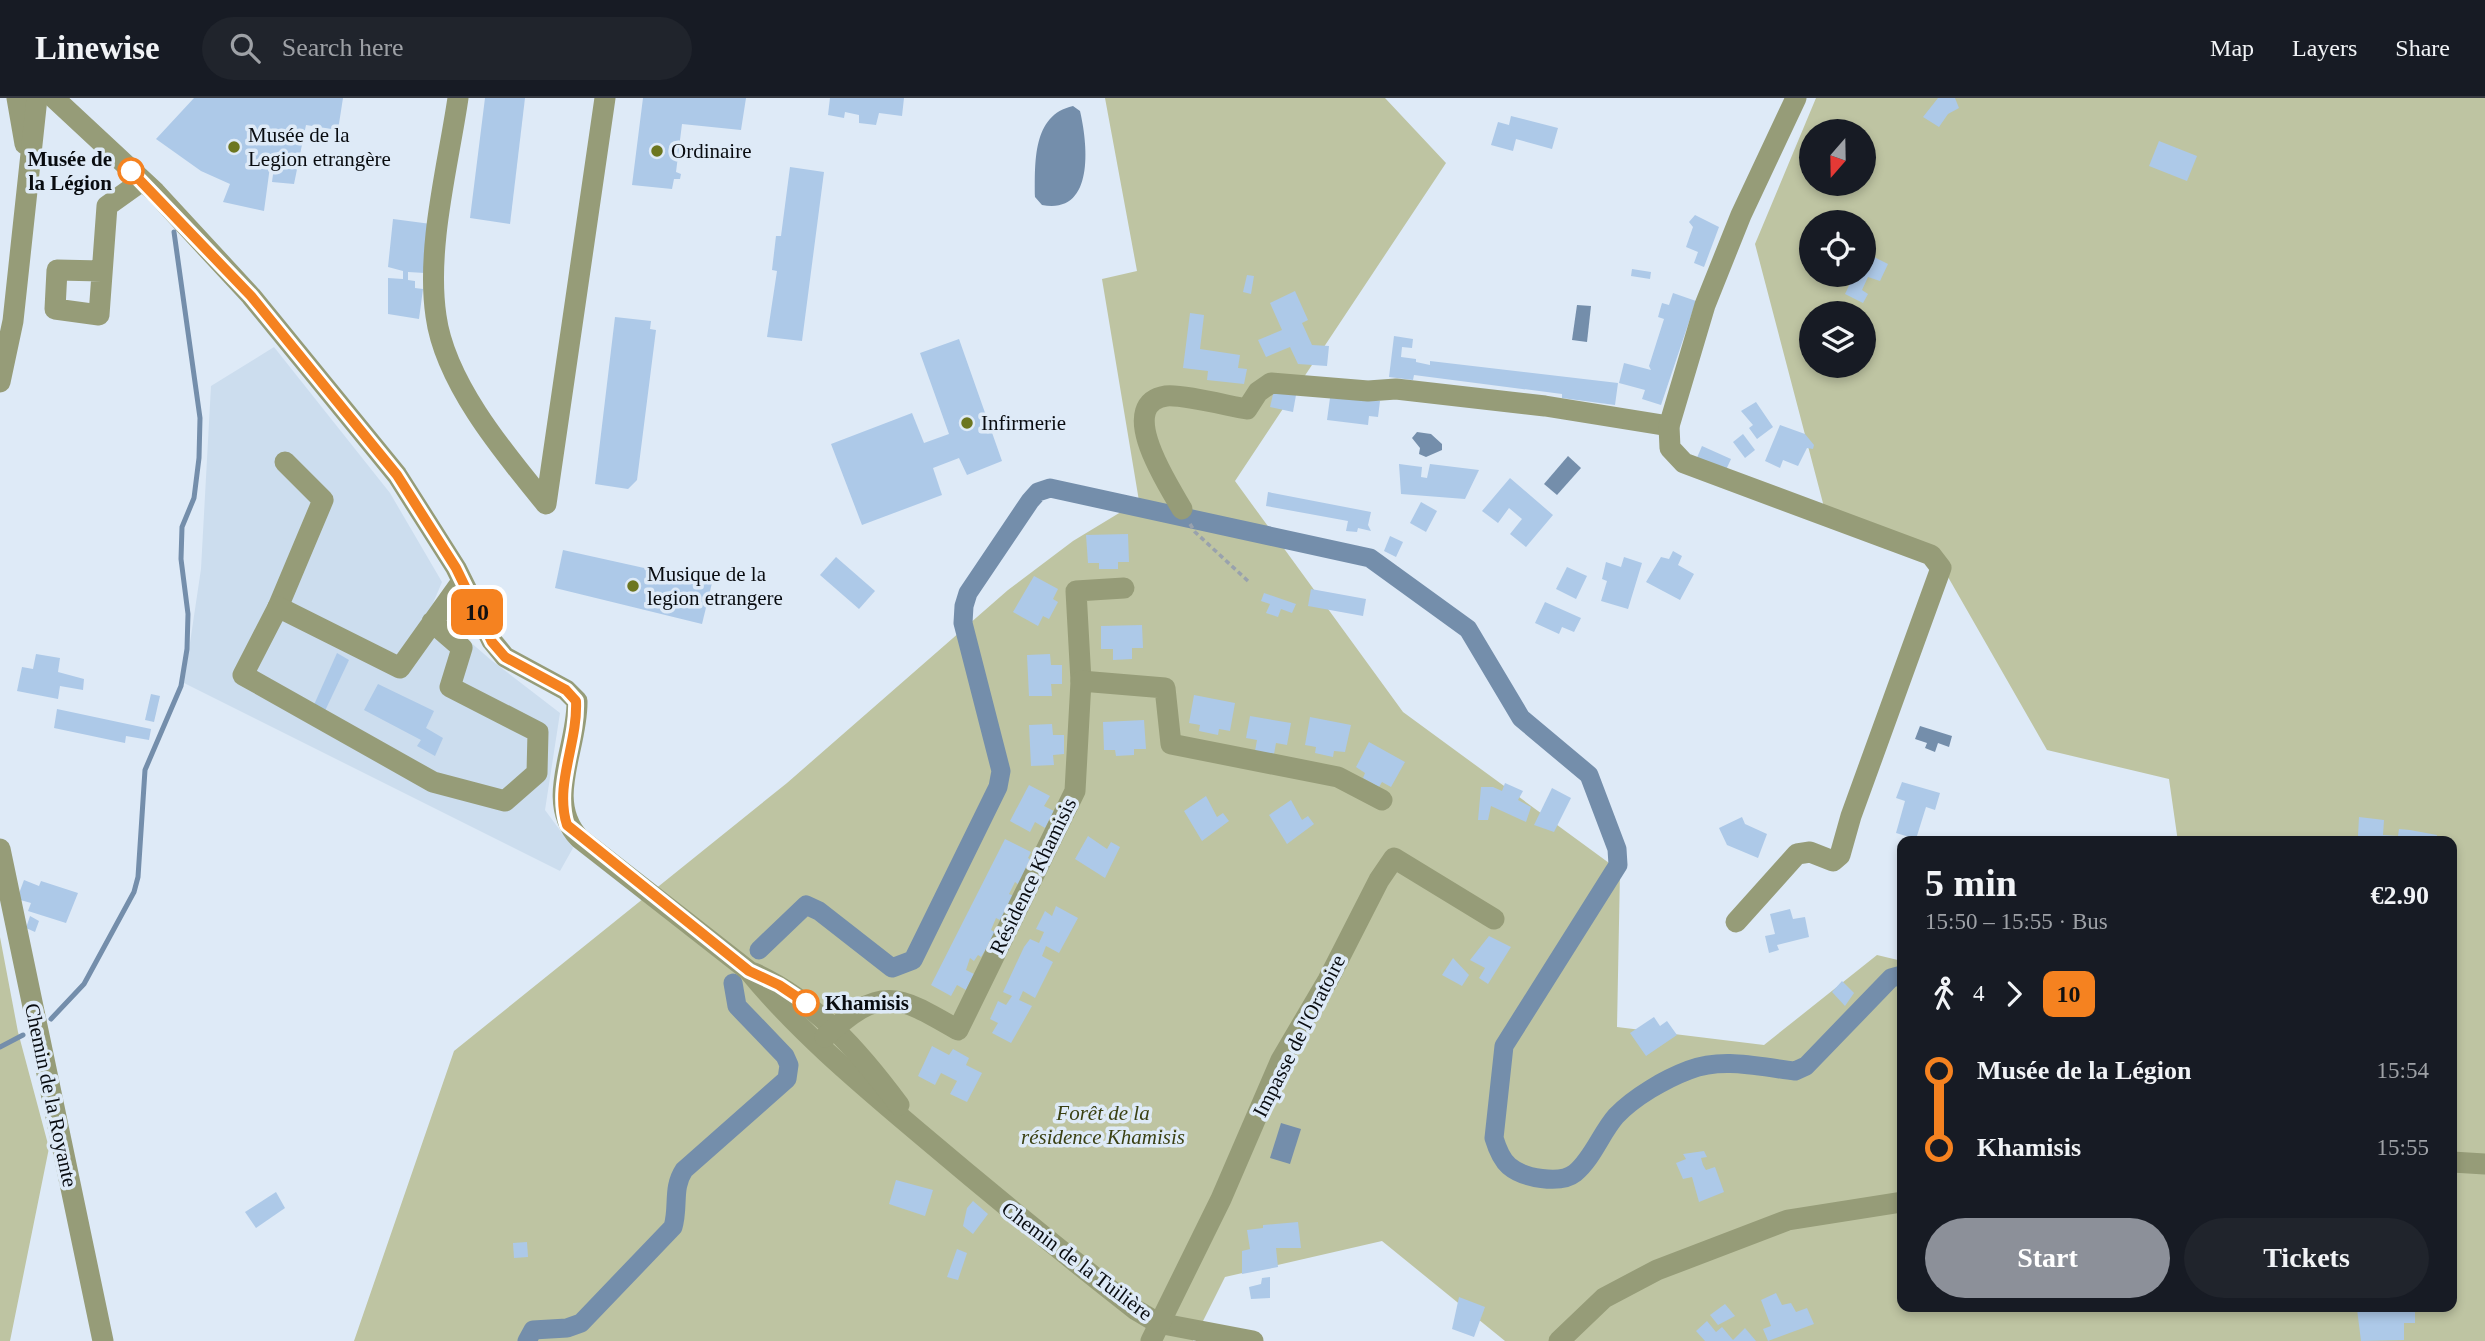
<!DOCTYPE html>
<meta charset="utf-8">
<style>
:root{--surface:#171b24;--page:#20242c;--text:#f1f3f6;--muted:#9ea1a6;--line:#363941;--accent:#8c9099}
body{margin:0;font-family:Georgia,serif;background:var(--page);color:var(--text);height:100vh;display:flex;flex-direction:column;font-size:26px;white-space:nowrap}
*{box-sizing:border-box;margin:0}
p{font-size:23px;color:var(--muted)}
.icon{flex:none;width:38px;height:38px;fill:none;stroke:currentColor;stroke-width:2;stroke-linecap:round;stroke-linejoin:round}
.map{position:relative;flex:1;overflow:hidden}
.drawer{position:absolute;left:1897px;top:738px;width:560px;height:476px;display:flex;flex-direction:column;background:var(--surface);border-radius:14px;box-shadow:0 4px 10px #0003}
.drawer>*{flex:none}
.badge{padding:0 14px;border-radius:10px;font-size:24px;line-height:46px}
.needle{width:46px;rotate:200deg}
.fabs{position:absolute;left:1799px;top:21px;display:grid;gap:14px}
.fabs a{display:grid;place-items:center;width:77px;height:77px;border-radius:50%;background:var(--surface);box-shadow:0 4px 10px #0003;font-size:35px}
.map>.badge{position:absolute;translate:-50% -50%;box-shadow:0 0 0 4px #fff}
.legs{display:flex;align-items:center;gap:10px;height:77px;padding:0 28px;font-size:23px}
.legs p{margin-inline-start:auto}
.overview{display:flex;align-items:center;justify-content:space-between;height:119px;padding:0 28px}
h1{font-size:38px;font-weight:700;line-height:52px}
.primary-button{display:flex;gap:14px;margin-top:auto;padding:14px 28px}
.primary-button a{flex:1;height:80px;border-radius:42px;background:var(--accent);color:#fff;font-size:28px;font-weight:700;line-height:80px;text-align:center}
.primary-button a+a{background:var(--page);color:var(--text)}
ul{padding:0 28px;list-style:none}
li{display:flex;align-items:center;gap:24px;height:77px;font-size:26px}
li i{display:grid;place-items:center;width:10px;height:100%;margin:0 9px;background:currentColor}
li i::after{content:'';width:18px;height:18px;margin:-9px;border:5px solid;border-radius:50%;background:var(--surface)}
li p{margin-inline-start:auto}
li:first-child i{background:linear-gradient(#0000 50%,currentColor 0)}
li:last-child i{background:linear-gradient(currentColor 50%,#0000 0)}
header{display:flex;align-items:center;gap:42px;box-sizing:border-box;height:98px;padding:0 35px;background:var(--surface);border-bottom:2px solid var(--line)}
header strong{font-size:33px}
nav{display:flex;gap:38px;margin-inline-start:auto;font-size:24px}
.search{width:490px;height:63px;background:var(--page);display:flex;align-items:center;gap:18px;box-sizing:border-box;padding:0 24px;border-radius:38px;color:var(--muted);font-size:26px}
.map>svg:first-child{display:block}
.built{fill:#cde}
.green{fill:#bec4a2;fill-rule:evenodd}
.water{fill:#748eab}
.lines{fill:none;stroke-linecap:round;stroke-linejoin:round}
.stream{stroke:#748eab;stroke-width:5}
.canal{stroke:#748eab;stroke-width:19}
.building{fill:#adc9e8}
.path{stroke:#99a2ad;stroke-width:3.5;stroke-dasharray:5 3.5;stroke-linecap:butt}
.minor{stroke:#969c78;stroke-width:21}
.line-1-casing{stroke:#fff;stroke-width:16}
.line-1{stroke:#f58220;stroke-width:10}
.poi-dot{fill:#6c7620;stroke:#deeaf7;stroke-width:2.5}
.stop-1-dot{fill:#fff;stroke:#f58220;stroke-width:3.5}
.labels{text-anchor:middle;stroke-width:7;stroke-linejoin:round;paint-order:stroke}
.poi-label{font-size:21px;fill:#090c10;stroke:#deeaf7;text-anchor:start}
.stop-label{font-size:21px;font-weight:bold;fill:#090c10;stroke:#deeaf7;text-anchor:end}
.street-label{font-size:21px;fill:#090c10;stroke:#deeaf7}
.park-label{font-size:21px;font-style:italic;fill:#3a4012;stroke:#deeaf7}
</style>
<header>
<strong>Linewise</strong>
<div class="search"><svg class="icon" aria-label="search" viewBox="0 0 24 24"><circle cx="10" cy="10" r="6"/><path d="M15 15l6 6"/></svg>Search here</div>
<nav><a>Map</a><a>Layers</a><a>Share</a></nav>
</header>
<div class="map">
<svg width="2485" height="1243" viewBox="0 0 2485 1243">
<rect width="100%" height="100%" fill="#deeaf7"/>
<!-- built -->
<path class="built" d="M274 249 390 395 442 484 431 510 491 562 560 615 545 712 573 750 560 773 184 585 201 471 211 288Z"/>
<!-- green -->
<g class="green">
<path d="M1105 0H1385L1446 65 1235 383 1403 614 1620 773 1617 929 1764 947 1877 857 1902 863V1209H2452V744H2178L2169 681 2047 652 1936 458 1824 409 1755 146 1816 0H2485V1243H1505L1382 1143 1225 1179 1193 1243H354L454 953 787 685 1008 492 1073 443 1139 403 1102 181 1137 173ZM1811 33H1864V86H1811ZM1811 124H1864V177H1811ZM1811 215H1864V268H1811Z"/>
<path d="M0 839 18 934 49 1050 10 1243H0Z"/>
</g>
<!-- water -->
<g class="water">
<path d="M1073 8 1080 13C1088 47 1095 117 1042 107L1035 99C1035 65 1032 17 1073 8Z"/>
<path d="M1577 207 1591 208 1587 244 1572 242Z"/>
<path d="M1417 334 1431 336 1442 346V352L1426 359 1419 356 1420 350 1412 340Z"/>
<path d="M1568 358 1581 370 1557 397 1544 386Z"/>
<path d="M1920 628 1952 638 1949 649 1938 645 1935 654 1925 650 1927 645 1915 641Z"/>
<path d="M1281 1025 1301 1031 1290 1066 1270 1060Z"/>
</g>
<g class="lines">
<!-- stream -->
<g class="stream">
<path d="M51 921 84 886 134 794 138 779 145 672 181 588 187 551 188 516 181 461 182 429 194 400 199 360 200 320 174 134"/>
<path d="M0 949 23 937"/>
</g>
<!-- canal -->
<g class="canal">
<path d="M759 852 806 807 819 813 892 870 913 862 998 689 1001 673 963 525 964 508 968 495 1030 403 1038 394 1050 390 1370 460 1468 531 1521 620 1589 677 1617 751 1618 767 1504 948 1494 1040C1497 1050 1501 1061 1509 1068 1523 1080 1560 1087 1575 1075 1593 1060 1601 1035 1616 1018 1634 999 1665 981 1689 972 1723 959 1759 969 1795 973L1806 968 1891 880 1902 877"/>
<path d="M527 1243 533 1232 567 1230 581 1225 673 1129C679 1109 672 1090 684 1072L787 981 789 967 785 958 737 908 733 885"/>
</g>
</g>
<!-- building -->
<g class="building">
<path d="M194 0H343L338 32 306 27 294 86 272 84 275 61H271L264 113 223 104 230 86 201 73 156 41Z"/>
<path d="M485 0H525L510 126 470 120Z"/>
<path d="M643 0H746L741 32 682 26 676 74 681 76 680 81H674L672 91 632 87Z"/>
<path d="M830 0H904L902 18 879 15 876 27 859 25V17L845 14 844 20 828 17Z"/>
<path d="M1938 0H1955L1959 10 1948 16 1939 29 1923 19Z"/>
<path d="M1511 18 1558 30 1552 51 1516 41 1513 53 1491 47 1498 24 1509 27Z"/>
<path d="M2159 43 2197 58 2187 83 2149 68Z"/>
<path d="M790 69 824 74 802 243 767 239 777 173 772 172 776 138H781Z"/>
<path d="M1695 117 1719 129 1704 169 1694 165 1698 154 1686 149 1693 129 1689 124Z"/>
<path d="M393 121 431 126 425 175 408 174V182L415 183V190L423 191 419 221 388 216V180L403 181V173L388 169Z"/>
<path d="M1864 154 1888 166 1880 183 1868 179 1862 192 1868 196 1863 205 1845 196 1854 177H1864Z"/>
<path d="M1632 171 1651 174 1650 181 1631 178Z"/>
<path d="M1247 177 1254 178 1251 196 1243 194Z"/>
<path d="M1295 193 1308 222 1302 225 1312 247 1329 248 1327 268 1298 266 1290 249 1266 259 1258 242 1282 232 1270 205Z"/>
<path d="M1673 195 1696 203 1661 307 1642 301 1645 292 1619 285 1624 265 1651 272 1649 268 1664 221 1658 219 1662 205 1669 207Z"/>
<path d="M1190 215 1204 217 1200 251 1240 257 1238 270 1247 271 1244 286 1207 282 1208 273 1183 270Z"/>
<path d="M615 219 651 223 650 231 656 232 637 382 628 391 595 386Z"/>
<path d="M1394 238 1413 241 1412 250 1402 249 1401 259 1416 261V264L1430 267V263L1618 285 1615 307 1562 300V296L1414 277 1413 282 1389 279Z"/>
<path d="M959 241 1002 363 967 377 959 360 933 370 942 397 862 427 831 346 912 315 924 345 949 336 920 255Z"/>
<path d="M1274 292 1296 297 1293 314 1270 309Z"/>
<path d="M1330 300 1380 303 1378 319 1369 318 1368 327 1327 322Z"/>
<path d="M1756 304 1773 329 1757 341 1749 330 1753 327 1741 313Z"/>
<path d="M1780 327 1805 336 1814 347 1813 351 1807 350 1798 368 1783 362 1780 370 1765 363Z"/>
<path d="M1743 336 1755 352 1745 360 1733 344Z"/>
<path d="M1702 348 1731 361 1725 374 1696 362Z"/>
<path d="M1399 366 1422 369 1421 379 1427 380 1430 366 1479 372 1465 401 1401 396Z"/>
<path d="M1510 380 1553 417 1526 449 1510 436 1522 421 1509 410 1498 425 1482 413Z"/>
<path d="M1268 394 1371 414 1368 427 1371 433 1358 430 1357 434 1346 433 1348 423 1266 408Z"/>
<path d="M1421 404 1437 413 1426 434 1410 425Z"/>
<path d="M1128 436 1129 464H1118V471H1099V465H1088L1086 437Z"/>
<path d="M1390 438 1403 444 1396 459 1384 453Z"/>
<path d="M563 452 712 485 702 526 555 490Z"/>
<path d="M1673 453 1682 458 1678 467 1694 476 1680 502 1646 484 1661 459 1669 461Z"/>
<path d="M836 459 875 493 859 511 820 477Z"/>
<path d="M1624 459 1642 465 1628 511 1601 503 1607 483 1602 481 1606 464 1621 469Z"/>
<path d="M1567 469 1587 478 1576 501 1556 491Z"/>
<path d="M1034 478 1058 491 1053 501 1058 504 1049 521 1043 518 1038 528 1013 514Z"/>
<path d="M1311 491 1366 501 1363 518 1308 508Z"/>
<path d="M1264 495 1296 506 1292 515 1281 511 1278 519 1266 515 1270 506 1261 503Z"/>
<path d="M1545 504 1581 520 1574 534 1562 529 1559 536 1535 525Z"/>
<path d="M1142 527 1143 550H1132V561L1113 562V551H1101V528Z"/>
<path d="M337 555 349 562 324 615 313 609Z"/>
<path d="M36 556 60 560 58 574 84 581 83 592 60 588 58 601 17 593 22 569 33 571Z"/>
<path d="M1050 556 1051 567H1062V586H1051L1052 598H1029L1027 557Z"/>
<path d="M378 586 434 613 426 630 443 640 435 658 417 648 421 642 364 612Z"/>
<path d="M151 596 160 598 154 624 145 622Z"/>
<path d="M1194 597 1235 605 1230 633 1219 631 1218 637 1199 633 1200 627 1189 625Z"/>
<path d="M57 611 151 631 149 642 126 638 125 645 54 630Z"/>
<path d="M1250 618 1291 625 1287 647 1276 645 1274 656 1255 653 1257 642 1246 640Z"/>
<path d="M1310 619 1351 627 1345 654 1334 653 1333 659 1315 655 1316 649 1305 647Z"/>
<path d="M1144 622 1146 651H1134V657L1116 658 1115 652H1104L1103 624Z"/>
<path d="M1052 626 1053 637H1064V656L1053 657 1054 667 1031 668 1029 627Z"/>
<path d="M1369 644 1405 664 1391 689 1382 684 1379 689 1363 680 1365 675 1356 669Z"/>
<path d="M1902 684 1940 695 1935 712 1926 709 1916 741 1896 735 1905 703 1896 700Z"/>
<path d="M1505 685 1523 693 1518 702 1531 709 1526 724 1491 708 1488 722H1478L1481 689H1493L1502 693Z"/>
<path d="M1029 687 1050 698 1044 708 1054 713 1045 730 1035 724 1030 734 1010 723Z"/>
<path d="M1552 690 1571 700 1554 734 1534 727Z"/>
<path d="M1206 698 1217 719 1223 715 1229 723 1202 743 1184 713Z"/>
<path d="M1291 702 1302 722 1308 718 1314 726 1287 746 1269 717Z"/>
<path d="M1742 719 1745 726 1767 736 1758 760 1727 747 1719 730Z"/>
<path d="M2359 719 2384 722 2383 737 2398 738 2399 731 2410 732 2437 737 2436 744H2363V738H2358Z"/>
<path d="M1088 738 1107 751 1111 744 1120 749 1105 780 1075 761Z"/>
<path d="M1005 741 1031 754 1028 760 1033 763 1019 787 1015 784 1009 796 1014 798 1000 822 996 820 991 832 996 835 981 859 978 857 974 863 970 860 966 872 974 876 966 892 957 887 951 898 931 887Z"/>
<path d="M24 782 39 788 41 783 78 795 66 825 28 813 31 805 17 801Z"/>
<path d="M1056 808 1078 820 1059 855 1046 848 1042 858 1053 864 1035 900 1023 893 1019 902 1032 908 1011 945 992 935 998 925 990 921 998 903 1006 907 1012 898 1003 894 1024 849 1030 841 1039 845 1044 834 1036 831 1045 813 1052 818Z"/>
<path d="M1790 811 1793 821 1805 819 1809 839 1777 847 1779 852 1769 855 1765 838 1775 836 1770 816Z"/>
<path d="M30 818 39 823 35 834 26 830Z"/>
<path d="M1489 838 1511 849 1488 886 1479 880 1485 870 1470 862Z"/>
<path d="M1453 860 1469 877 1462 888 1442 877Z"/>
<path d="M1842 883 1854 895 1845 908 1832 894Z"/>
<path d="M1654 919 1660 928 1667 923 1677 937 1646 958 1630 935Z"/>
<path d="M932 948 949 957 953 951 969 960 966 967 982 975 967 1004 950 996 957 983 941 975 935 987 918 978Z"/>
<path d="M1704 1053 1707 1059 1701 1060 1703 1067 1706 1072 1715 1069 1724 1094 1699 1104 1692 1079 1683 1081 1676 1065 1686 1061 1683 1056Z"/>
<path d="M896 1082 933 1092 925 1118 889 1106Z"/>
<path d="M276 1094 285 1110 256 1130 245 1114Z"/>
<path d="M973 1103 988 1116 973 1136 963 1128 967 1110Z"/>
<path d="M1298 1124 1301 1150H1276L1278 1169 1242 1176V1153L1250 1151 1247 1132 1263 1130V1127Z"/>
<path d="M527 1144 528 1159 514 1160 513 1145Z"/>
<path d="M957 1151 967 1155 958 1182 947 1179Z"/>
<path d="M1270 1179V1200L1251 1201 1249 1189 1261 1186 1262 1180Z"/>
<path d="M1776 1195 1782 1207 1791 1205 1796 1214 1807 1210 1814 1226 1768 1243 1763 1231 1771 1228 1761 1202Z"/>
<path d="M1459 1199 1485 1209 1474 1239 1452 1231Z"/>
<path d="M1725 1206 1735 1218 1718 1227 1710 1217Z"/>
<path d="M2367 1209H2415V1225H2404V1242L2361 1243 2357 1211Z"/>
<path d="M1707 1223 1716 1234 1722 1229 1733 1242 1745 1230 1756 1243H1705L1696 1233Z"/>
</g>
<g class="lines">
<!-- path -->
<path class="path" d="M1190 426 1195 434 1248 483"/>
<!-- minor -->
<g class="minor">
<path d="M17 0 25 46"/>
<path d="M54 0 155 94 251 198 397 377 456 470 492 543 505 559 566 592 577 603C578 650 544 702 579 740L749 873C798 933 859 984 918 1034 990 1095 1062 1154 1136 1212L1158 1225 1253 1243"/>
<path d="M458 0C448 68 426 150 436 218 445 285 505 356 546 406L605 0"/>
<path d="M102 173 57 172 55 211 99 217 107 108 142 83"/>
<path d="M0 284 13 223 37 0"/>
<path d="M1182 411C1170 390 1114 306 1166 298 1181 296 1229 308 1247 311L1258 294 1271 285 1368 293 1396 291 1545 308 1669 328"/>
<path d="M278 509 323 402 285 364"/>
<path d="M432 524 462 550 450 589 538 634 537 675 505 703 433 684 243 577 278 509 400 570 462 483"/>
<path d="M1081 583 1076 493 1124 490"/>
<path d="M0 751 103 1243"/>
<path d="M1736 824 1797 756 1810 754 1833 763 1840 757 1851 718 1941 470 1931 457 1684 365 1670 350 1669 328 1705 207 1741 117 1796 0"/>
<path d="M754 875C815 903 859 953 899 1007"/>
<path d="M825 939C881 887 896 896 958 932L1075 693 1081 583 1165 590 1171 646 1338 679 1382 702"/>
<path d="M2452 1064 2485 1066"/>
<path d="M1151 1243 1221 1101 1281 962 1328 882 1379 782 1394 760 1494 821"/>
<path d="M1559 1243 1604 1200 1657 1172 1788 1122 1902 1104"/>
</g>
</g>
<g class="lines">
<!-- line-1 casing -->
<g class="line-1-casing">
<path id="line-1" d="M131 73 251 198 397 377 456 470 492 544 505 559 566 592 576 603C578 645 554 687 567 727L749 873 779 887 806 905"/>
</g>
<!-- line-1 -->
<use href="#line-1" class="line-1"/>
</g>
<!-- markers -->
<g class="poi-dot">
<circle cx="234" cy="49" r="7"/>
<circle cx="657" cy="53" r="7"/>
<circle cx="967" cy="325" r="7"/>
<circle cx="633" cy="488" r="7"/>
</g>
<g class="stop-1-dot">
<circle cx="131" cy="73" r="12"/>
<circle cx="806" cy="905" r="12"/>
</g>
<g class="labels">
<!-- poi labels -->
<g class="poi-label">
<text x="248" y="44">Musée de la<tspan x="248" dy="24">Legion etrangère</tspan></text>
<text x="671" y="60">Ordinaire</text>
<text x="981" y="332">Infirmerie</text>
<text x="647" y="483">Musique de la<tspan x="647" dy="24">legion etrangere</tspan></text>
</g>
<!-- stop labels -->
<g class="stop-label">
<text x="112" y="68">Musée de<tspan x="112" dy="24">la Légion</tspan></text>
<text x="825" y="912" text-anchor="start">Khamisis</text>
</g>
<!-- street labels -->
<g class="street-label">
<text transform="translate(1033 778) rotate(-64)" y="7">Résidence Khamisis</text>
<text transform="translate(1299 938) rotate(-63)" y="7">Impasse de l'Oratoire</text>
<text transform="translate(51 997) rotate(78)" y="7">Chemin de la Royante</text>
<text transform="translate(1077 1163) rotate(37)" y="7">Chemin de la Tuilière</text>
</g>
<!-- park labels -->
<g class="park-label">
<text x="1103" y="1022">Forêt de la<tspan x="1103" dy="24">résidence Khamisis</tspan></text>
</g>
</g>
</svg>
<div class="fabs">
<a><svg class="needle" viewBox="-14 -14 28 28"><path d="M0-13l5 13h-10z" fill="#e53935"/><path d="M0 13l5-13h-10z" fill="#9ea1a6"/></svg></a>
<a><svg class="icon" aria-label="locate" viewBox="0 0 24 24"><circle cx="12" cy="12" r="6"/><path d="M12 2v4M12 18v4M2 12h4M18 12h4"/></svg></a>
<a><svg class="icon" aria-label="layers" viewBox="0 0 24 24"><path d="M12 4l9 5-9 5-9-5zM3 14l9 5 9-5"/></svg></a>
</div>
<b class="badge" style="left:477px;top:514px;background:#f58220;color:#111">10</b>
<section class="drawer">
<div class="overview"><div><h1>5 min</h1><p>15:50 – 15:55 · Bus</p></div><b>€2.90</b></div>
<div class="legs"><svg class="icon" aria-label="walk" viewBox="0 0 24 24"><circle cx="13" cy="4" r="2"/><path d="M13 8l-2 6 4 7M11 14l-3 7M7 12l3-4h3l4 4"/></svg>4<svg class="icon" aria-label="forward" viewBox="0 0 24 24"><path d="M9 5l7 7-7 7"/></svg><b class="badge" style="background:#f58220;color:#111">10</b></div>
<ul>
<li><i style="color:#f58220"></i><b>Musée de la Légion</b><p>15:54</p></li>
<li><i style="color:#f58220"></i><b>Khamisis</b><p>15:55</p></li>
</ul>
<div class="primary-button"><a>Start</a><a>Tickets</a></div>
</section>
</div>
